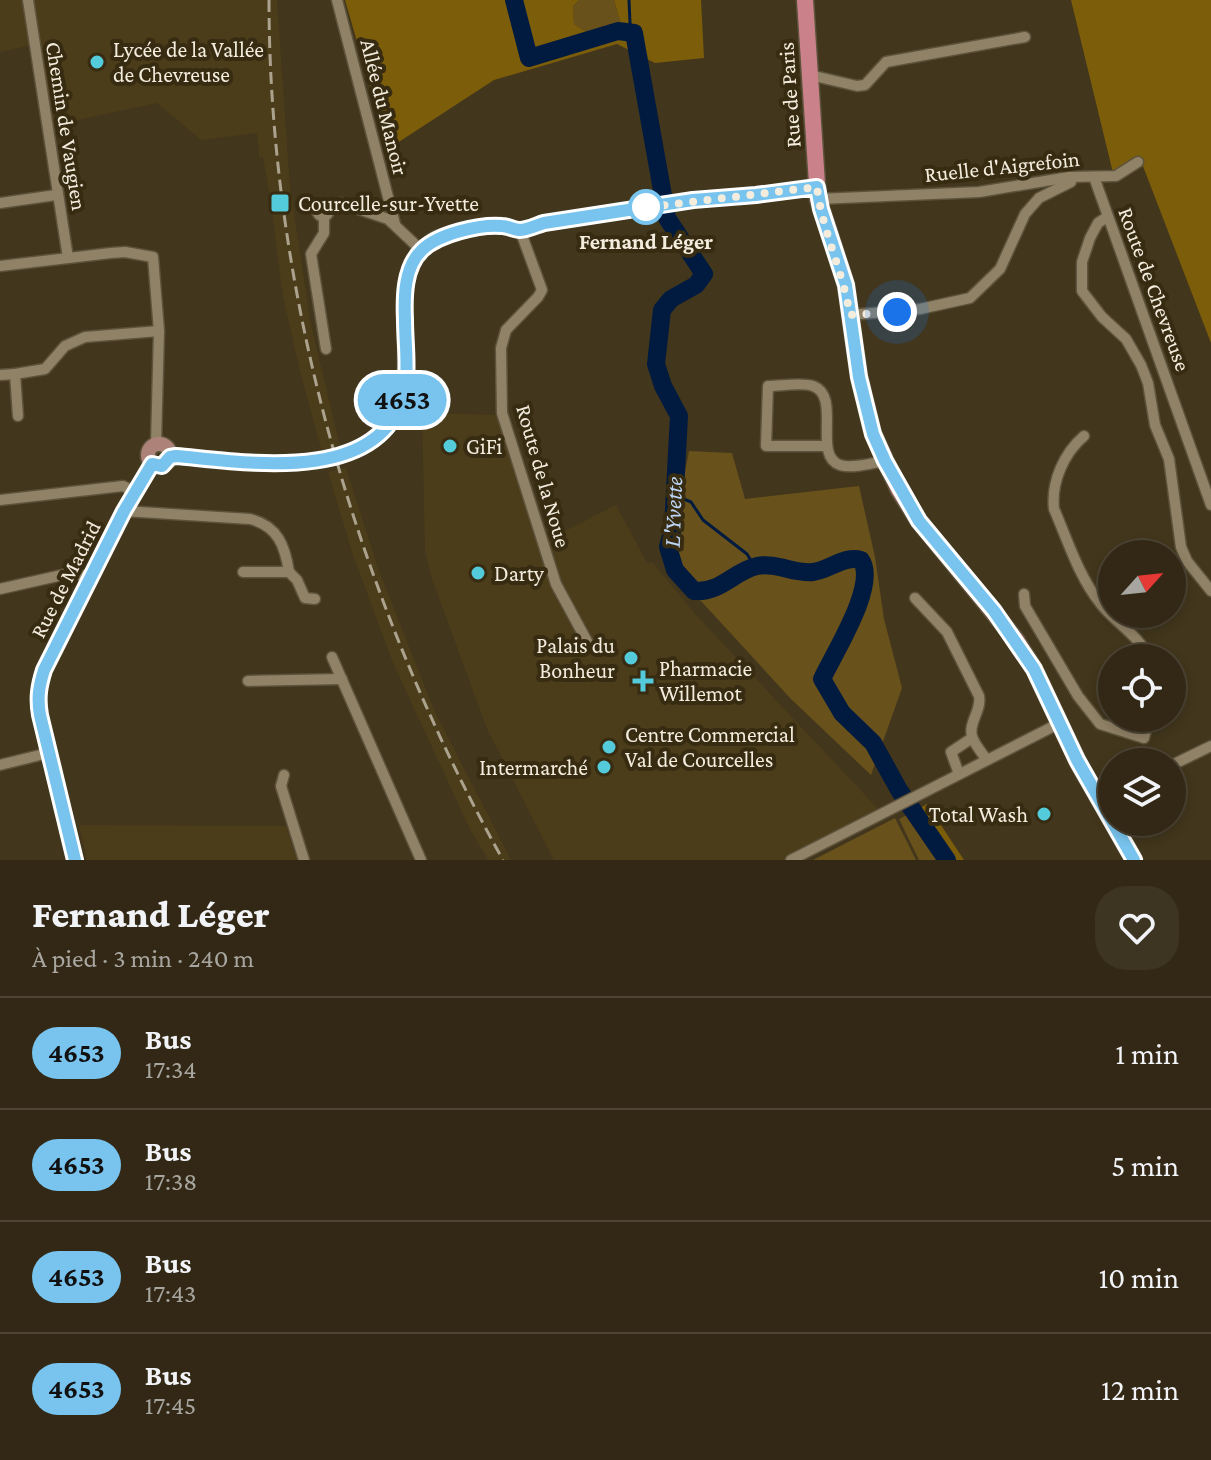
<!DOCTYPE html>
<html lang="fr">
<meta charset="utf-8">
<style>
:root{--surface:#322815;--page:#3d3422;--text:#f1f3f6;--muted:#a8a6a0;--line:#4d4434}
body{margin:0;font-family:"Crimson Pro",serif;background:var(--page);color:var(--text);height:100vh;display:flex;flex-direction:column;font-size:30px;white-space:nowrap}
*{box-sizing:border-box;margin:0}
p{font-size:26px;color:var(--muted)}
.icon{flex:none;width:44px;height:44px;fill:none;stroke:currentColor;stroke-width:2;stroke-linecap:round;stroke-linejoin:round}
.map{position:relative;height:860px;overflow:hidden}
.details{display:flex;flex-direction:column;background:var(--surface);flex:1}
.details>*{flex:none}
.badge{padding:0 16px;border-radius:26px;font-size:28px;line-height:52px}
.needle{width:52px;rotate:63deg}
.controls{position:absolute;left:1098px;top:540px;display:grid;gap:16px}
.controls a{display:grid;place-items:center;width:88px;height:88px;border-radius:50%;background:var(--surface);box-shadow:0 4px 12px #0003,0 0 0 2px var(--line);font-size:40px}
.you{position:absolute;width:40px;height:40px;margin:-20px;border:6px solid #fff;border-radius:50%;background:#1a73e8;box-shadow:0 0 0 12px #1a73e833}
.map>.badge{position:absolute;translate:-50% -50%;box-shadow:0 0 0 4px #fff}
.round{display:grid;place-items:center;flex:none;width:84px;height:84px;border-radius:32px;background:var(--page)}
.head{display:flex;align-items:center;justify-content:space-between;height:136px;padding:0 32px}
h1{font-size:38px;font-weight:800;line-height:60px}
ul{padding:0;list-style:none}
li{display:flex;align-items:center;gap:24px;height:112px;padding:0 32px;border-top:2px solid var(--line)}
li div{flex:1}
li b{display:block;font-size:30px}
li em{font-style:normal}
li .badge{min-width:88px;font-weight:700;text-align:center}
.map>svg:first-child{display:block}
.built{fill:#4b3c1a}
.green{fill:#69511b}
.forest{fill:#7c5d0a}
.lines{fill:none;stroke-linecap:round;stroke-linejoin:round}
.stream{stroke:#001b3f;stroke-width:3}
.river{stroke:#001b3f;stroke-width:18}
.street-casing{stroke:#5d533c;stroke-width:13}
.secondary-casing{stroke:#5d533c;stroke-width:17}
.primary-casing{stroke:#5d533c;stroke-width:19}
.street{stroke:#908266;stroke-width:10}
.secondary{stroke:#ad8278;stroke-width:14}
.primary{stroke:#ca8189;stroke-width:16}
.rail{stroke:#aca38f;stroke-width:3;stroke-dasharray:12 6;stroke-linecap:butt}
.line-casing{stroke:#fff;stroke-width:18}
.line{stroke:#78c4ee;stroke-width:12}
.walk{stroke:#f4edde;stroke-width:8;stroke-dasharray:0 14.4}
.poi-dot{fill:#53cbdb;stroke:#372c12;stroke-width:3}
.stop-dot{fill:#fff;stroke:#78c4ee;stroke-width:4}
.labels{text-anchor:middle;stroke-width:8;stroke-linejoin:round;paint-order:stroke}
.poi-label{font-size:22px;fill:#f4edde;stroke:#372c12;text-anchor:start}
.street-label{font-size:22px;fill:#f4edde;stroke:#372c12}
.stop-label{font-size:22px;font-weight:bold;fill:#f4edde;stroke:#372c12}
.water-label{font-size:24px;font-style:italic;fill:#bcd5f4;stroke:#372c12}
</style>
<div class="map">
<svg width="1211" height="860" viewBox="0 0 1211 860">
<rect width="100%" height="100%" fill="#42361c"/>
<!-- built -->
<g class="built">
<path d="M0 0H277L290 187 311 325 340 446 322 452 300 371 283 297 270 196 263 157H259L257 133 201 140 157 103 45 127 32 45 0 52Z"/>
<path d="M422 413 500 415 541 543 616 505 647 563 652 562 698 617 883 814 792 860H554L487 729 432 579 425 552Z"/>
<path d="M346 468 378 568 434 710 511 860H488L469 827 393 663 353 555 328 472Z"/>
<path d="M79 825 286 826 297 860H87Z"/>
</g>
<!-- green -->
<g class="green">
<path d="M579 0H614L620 21 613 27 588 33 574 24 573 6Z"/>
<path d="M689 451 732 453 745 499 859 486 875 557 884 619 902 688 871 775 791 699 689 588 672 540Z"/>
<path d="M911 813 939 860H919L899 819Z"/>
<path d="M895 818 916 860H813Z"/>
</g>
<!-- forest -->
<g class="forest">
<path d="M345 0H579L573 6 574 24 588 33 613 27 620 21 614 0H701L704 58 655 63 617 44 494 80 388 149Z"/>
<path d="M1071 0H1211V343L1141 161 1113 173Z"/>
<path d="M927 804 964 860H939L911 813Z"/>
</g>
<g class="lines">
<!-- stream -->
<g class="stream">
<path d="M629 0 630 23 634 33"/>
<path d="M676 496 691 502 703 520 747 554 755 567"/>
</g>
<!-- river -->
<path class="river" d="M514 0 529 58 618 31 634 33 667 218 704 274 696 285 671 299 662 310 656 364 663 386 679 416 673 528 668 547 675 570 694 591C721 593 734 571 757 566 776 562 794 574 813 572 829 570 845 555 861 560 878 585 834 653 822 679L842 713 873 743 899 790 947 860"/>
<!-- street casing -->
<g class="street-casing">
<g id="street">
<path d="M28 0 68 258"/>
<path d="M337 0 395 224"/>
<path d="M810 75 857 86 865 85 886 62 1025 37"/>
<path d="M1094 177 1211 505"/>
<path d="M818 199 979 192 1069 177 1116 176 1138 162"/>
<path d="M0 203 56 195"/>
<circle cx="323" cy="211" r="5.5"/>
<path d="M329 209 340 203 388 219 421 250"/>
<path d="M324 216V233L311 254 326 349"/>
<path d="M1107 217 1098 223 1090 238 1082 262V291L1102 317 1126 339 1141 365 1148 383 1155 425 1169 459 1181 547 1187 561 1211 591"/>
<path d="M520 230 542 290 538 297 506 330 501 348 502 413 556 584 589 645"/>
<path d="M0 266 111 253 125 252 153 257 159 331 156 444"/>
<path d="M850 315 920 309 970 298 1000 269 1025 214 1039 198 1071 182"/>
<path d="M0 375 15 374"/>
<path d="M18 416 15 374 45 369 65 346 85 337 159 331"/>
<path d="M1084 436C1064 453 1051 482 1054 509 1068 541 1078 575 1100 603 1115 623 1138 634 1149 658"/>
<path d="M827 446H766L768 386C781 386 801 382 813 386 842 396 812 456 840 465 852 469 872 463 885 461"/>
<path d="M0 500 123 486 135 492"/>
<path d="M124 511 250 519C278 526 285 546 289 572H243"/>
<path d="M289 572 297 580 305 598 315 599"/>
<path d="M0 589 71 573 91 577"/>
<path d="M1024 594 1025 606 1078 696 1100 724 1144 738 1149 718"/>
<path d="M915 598 947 632 979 696C982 710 968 723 972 736 974 744 982 753 987 760"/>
<path d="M332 657 421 860"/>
<path d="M248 681 342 679"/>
<path d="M0 765 48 753"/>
<path d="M1172 765 1211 746"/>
<path d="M959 774 951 752 972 738"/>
<path d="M284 775 281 786 304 860"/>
<path d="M791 860 1060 723"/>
</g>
</g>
<!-- secondary casing -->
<g class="secondary-casing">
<g id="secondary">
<circle cx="159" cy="455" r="11"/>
<path d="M170 457C184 456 198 458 212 459 256 463 301 469 344 454 461 410 359 282 437 238 450 232 489 224 503 226 508 226 515 230 520 230 528 230 537 225 544 223L693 200 756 195 817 187"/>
<path d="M75 860 40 715C37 698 39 686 44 670L124 511 152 464"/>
</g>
</g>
<!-- primary casing -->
<g class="primary-casing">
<path id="primary" d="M805 0 818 199 846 285 859 377 873 434 899 490 919 521 1016 640 1034 669 1079 764 1134 860"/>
</g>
<!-- street -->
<use href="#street" class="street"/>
<!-- secondary -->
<use href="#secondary" class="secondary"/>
<!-- primary -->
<use href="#primary" class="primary"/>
<!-- rail -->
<path class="rail" d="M269 0C269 297 359 602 503 860"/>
</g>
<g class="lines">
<!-- line casing -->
<g class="line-casing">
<path id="line" d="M75 860 40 715C37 698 39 686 44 670L124 511 152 464 162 466 170 457 176 456C243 462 375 485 402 399 410 375 405 345 405 320 404 297 404 267 422 250 438 234 480 224 502 226 508 226 514 230 520 230 527 230 537 225 544 223L693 200 756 195 817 187 821 209 846 285 859 377 873 434 885 461 919 521 994 611 1034 669 1077 760 1134 860"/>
</g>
<!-- line -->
<use href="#line" class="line"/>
<!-- walk -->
<path class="walk" d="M646 207 641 208 817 187C822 231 843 271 850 315L897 312"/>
</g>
<!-- markers -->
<g class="poi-dot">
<circle cx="97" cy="62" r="8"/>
<rect x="270" y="193" width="20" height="20" rx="4"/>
<circle cx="450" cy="446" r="8"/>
<circle cx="478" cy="573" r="8"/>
<circle cx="631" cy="658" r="8"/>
<path d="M639 669h8v8h8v8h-8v8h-8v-8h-8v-8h8z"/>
<circle cx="609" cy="747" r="8"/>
<circle cx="604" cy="767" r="8"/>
<circle cx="1044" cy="814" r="8"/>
</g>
<circle class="stop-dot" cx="646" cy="207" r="16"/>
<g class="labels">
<!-- poi labels -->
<g class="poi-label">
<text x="113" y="57">Lycée de la Vallée<tspan x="113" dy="25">de Chevreuse</tspan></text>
<text x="298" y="211">Courcelle-sur-Yvette</text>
<text x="466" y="454">GiFi</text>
<text x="494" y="581">Darty</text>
<text x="615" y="653" text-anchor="end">Palais du<tspan x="615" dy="25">Bonheur</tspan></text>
<text x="659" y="676">Pharmacie<tspan x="659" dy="25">Willemot</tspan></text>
<text x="625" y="742">Centre Commercial<tspan x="625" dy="25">Val de Courcelles</tspan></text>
<text x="588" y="775" text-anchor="end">Intermarché</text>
<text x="1028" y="822" text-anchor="end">Total Wash</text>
</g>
<!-- street labels -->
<g class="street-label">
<text transform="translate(789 95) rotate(-94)" y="8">Rue de Paris</text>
<text transform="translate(385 107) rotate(76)" y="8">Allée du Manoir</text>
<text transform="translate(67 126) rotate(81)" y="8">Chemin de Vaugien</text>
<text transform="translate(1002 166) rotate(-6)" y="8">Ruelle d'Aigrefoin</text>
<text transform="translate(1155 289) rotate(70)" y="8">Route de Chevreuse</text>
<text transform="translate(544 476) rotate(74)" y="8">Route de la Noue</text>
<text transform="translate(65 579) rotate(-63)" y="8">Rue de Madrid</text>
</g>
<!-- stop labels -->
<g class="stop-label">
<text x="646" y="249">Fernand Léger</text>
</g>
<!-- water labels -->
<g class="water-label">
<text transform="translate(673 512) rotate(-88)" y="8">L'Yvette</text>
</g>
</g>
</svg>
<div class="controls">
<a><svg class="needle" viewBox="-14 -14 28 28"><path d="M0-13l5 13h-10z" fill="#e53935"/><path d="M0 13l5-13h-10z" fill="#a8a6a0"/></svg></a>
<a><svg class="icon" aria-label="locate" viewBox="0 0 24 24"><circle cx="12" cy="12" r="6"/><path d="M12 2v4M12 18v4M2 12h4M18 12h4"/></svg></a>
<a><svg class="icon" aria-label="layers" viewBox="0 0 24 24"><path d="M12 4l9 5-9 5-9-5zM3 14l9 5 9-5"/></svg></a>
</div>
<div class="you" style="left:897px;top:312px"></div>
<b class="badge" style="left:402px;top:400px;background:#78c4ee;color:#111">4653</b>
</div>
<section class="details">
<div class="head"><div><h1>Fernand Léger</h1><p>À pied · 3 min · 240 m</p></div><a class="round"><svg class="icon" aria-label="heart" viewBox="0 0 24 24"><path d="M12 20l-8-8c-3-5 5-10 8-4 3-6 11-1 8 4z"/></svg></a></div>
<ul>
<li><span class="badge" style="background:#78c4ee;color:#111">4653</span><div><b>Bus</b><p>17:34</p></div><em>1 min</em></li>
<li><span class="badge" style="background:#78c4ee;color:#111">4653</span><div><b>Bus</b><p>17:38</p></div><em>5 min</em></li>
<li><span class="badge" style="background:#78c4ee;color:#111">4653</span><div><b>Bus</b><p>17:43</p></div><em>10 min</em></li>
<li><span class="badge" style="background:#78c4ee;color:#111">4653</span><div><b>Bus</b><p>17:45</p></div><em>12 min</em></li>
</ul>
</section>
